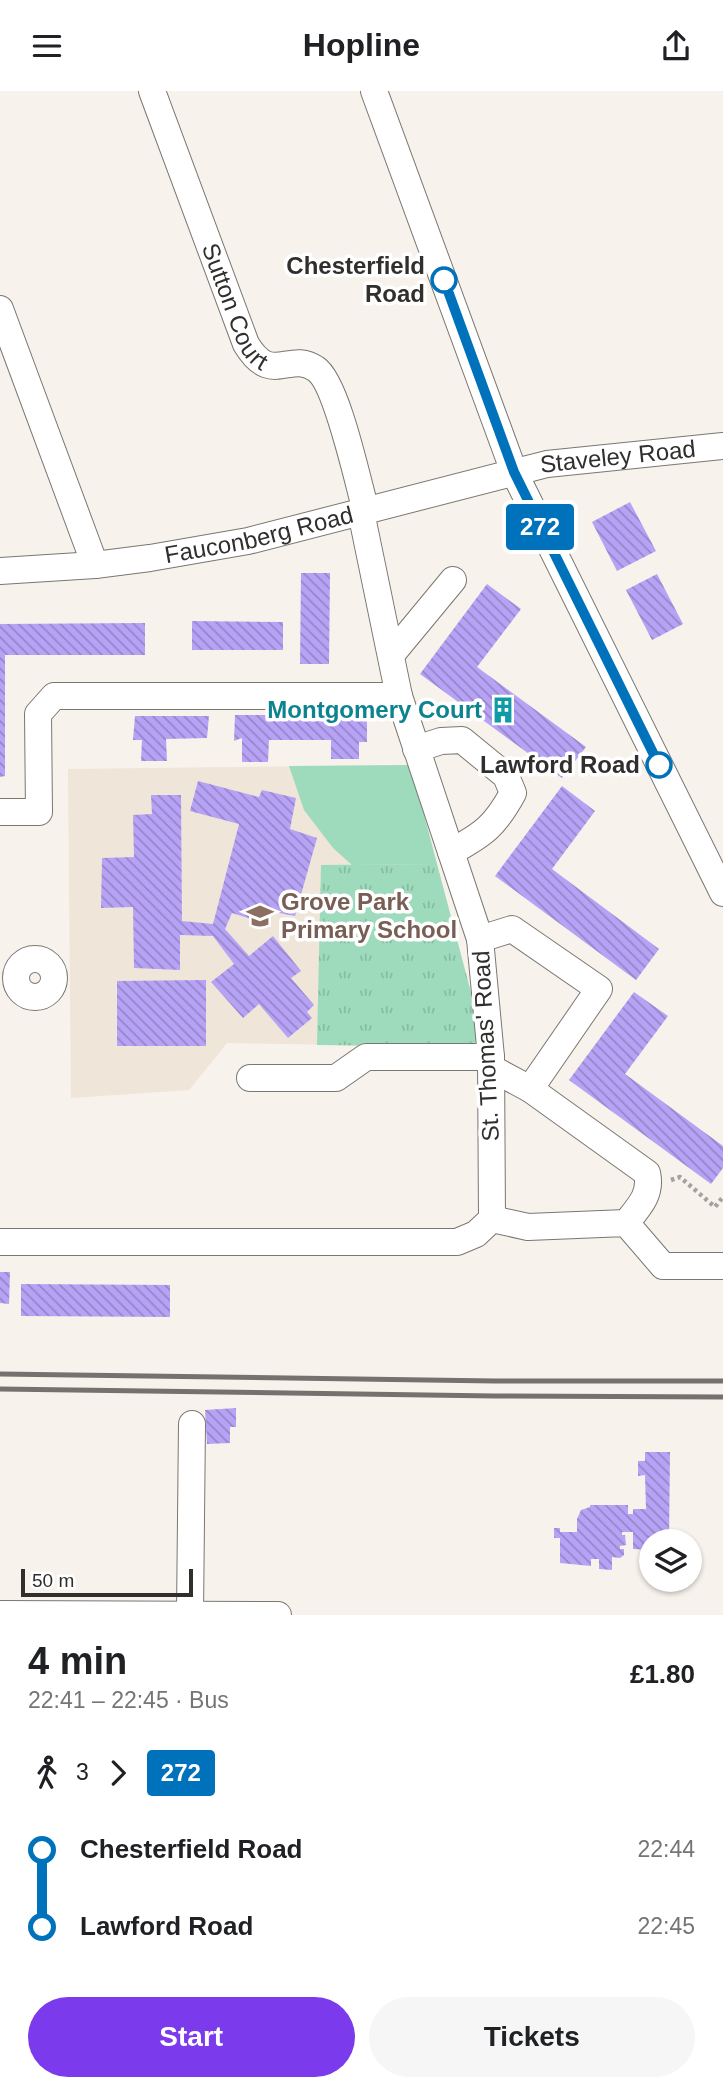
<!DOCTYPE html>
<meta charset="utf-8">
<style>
:root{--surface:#fff;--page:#f6f6f6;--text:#202124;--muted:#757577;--accent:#7c3aed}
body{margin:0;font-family:Arial,sans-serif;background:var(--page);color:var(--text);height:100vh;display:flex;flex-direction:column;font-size:26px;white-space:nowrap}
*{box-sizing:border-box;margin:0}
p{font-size:23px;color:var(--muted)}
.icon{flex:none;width:38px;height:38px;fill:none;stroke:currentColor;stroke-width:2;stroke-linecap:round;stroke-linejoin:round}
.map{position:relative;height:1524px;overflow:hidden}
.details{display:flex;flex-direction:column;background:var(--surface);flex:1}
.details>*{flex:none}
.badge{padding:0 14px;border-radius:5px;font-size:24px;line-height:46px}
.tools{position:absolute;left:639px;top:1438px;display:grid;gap:14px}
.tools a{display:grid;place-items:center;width:63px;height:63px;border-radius:50%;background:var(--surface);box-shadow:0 2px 5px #0004;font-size:35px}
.scale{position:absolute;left:21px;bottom:18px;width:172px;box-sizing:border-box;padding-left:7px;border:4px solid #312f2d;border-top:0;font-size:19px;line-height:24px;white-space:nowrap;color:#312f2d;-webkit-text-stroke:5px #fff;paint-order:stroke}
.map>.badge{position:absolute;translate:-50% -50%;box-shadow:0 0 0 4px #fff}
.legs{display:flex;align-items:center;gap:10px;height:77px;padding:0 28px;font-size:23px}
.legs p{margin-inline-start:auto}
.head{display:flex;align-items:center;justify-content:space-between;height:119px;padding:0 28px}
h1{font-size:38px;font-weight:800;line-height:52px}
.action{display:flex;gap:14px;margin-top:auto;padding:14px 28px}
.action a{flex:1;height:80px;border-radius:42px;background:var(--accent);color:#fff;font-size:28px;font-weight:800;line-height:80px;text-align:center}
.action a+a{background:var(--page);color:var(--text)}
ul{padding:0 28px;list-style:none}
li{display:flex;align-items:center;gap:24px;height:77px;font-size:26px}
li i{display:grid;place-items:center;width:10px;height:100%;margin:0 9px;background:currentColor}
li i::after{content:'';width:18px;height:18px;margin:-9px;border:5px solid;border-radius:50%;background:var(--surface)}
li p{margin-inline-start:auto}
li:first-child i{background:linear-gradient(#0000 50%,currentColor 0)}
li:last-child i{background:linear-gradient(currentColor 50%,#0000 0)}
header{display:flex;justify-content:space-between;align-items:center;height:91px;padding:0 28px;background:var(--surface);font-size:32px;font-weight:800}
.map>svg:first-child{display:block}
.built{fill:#efe5d9}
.grass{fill:#9ddbbc}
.park{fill:url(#park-tufts)}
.building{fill:url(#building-back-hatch)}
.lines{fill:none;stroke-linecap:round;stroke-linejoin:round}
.minor-casing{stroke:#7b7671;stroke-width:28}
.path{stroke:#a5a19d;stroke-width:4.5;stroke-dasharray:3.5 3.5;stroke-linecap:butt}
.minor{stroke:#fff;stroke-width:26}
.rail{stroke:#74716e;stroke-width:5}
.line-1-casing{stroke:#fff;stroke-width:16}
.line-1{stroke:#0072bc;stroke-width:10}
.stop-1-dot{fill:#fff;stroke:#0072bc;stroke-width:3.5}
.labels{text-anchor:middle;stroke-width:7;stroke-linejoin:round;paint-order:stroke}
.stop-label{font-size:24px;font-weight:bold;fill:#312f2d;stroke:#fff;text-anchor:end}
.street-label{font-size:24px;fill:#312f2d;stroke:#fff}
.culture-label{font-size:24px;font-weight:bold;fill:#0d838f;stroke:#fff;text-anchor:end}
.education-label{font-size:24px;font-weight:bold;fill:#785e54;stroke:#fff;text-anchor:start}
</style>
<header><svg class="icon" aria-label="menu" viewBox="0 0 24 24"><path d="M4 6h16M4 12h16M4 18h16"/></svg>Hopline<svg class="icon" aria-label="share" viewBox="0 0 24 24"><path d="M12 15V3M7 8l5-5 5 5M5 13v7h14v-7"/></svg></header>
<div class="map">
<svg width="723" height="1524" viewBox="0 0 723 1524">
<defs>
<pattern id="park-tufts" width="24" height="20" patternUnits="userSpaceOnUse" patternTransform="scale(1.75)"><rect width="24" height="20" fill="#9ddbbc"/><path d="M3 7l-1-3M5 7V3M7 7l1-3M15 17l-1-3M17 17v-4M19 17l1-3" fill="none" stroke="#88bca2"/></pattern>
<pattern id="building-back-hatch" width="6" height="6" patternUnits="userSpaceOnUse" patternTransform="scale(1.75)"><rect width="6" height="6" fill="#b7a3f6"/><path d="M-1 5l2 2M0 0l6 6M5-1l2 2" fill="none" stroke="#9585c8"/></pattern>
</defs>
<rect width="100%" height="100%" fill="#f7f2ec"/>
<!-- built -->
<path class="built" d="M411 674 482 943 471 956 227 952 189 999 71 1007 68 678Z"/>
<!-- grass -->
<path class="grass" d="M411 674 437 773 352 774 333 757 304 719 289 675Z"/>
<!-- park -->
<path class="park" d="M437 773 482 943 471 956 317 954 321 774Z"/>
<!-- building -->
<g class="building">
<path d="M630 411 656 460 617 480 592 431Z"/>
<path d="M301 482H330L329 573H300Z"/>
<path d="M657 483 683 533 652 549 626 499Z"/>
<path d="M487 493 521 518 477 576 586 656 562 687 420 583Z"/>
<path d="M192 530 283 531V559H192Z"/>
<path d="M145 532V564H5V685L0 686V533Z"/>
<path d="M235 624H367V651H359V668H331V649H269L268 671H242V647L234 650Z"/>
<path d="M135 625H209L207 647 166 648 167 670H141L142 649H133Z"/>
<path d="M198 690 259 706 262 699 296 707 290 738 317 747 295 825 264 819 261 831 232 822 225 838 249 865 273 845 301 880 291 887 314 914 307 921 312 927 288 947 259 913 243 927 211 891 234 873 213 845 180 844V879L134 877 133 816 101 817 102 767 134 766 133 724 152 723 151 704H181L182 830 213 833 239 733 190 720Z"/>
<path d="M562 695 595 720 552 778 659 858 636 889 495 785Z"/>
<path d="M206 889V955H117V890Z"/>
<path d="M634 901 668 925 625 983 723 1055V1077L711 1093 569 989Z"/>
<path d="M0 1181H10L9 1213 0 1212Z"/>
<path d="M21 1193 170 1194V1226L21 1225Z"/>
<path d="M236 1317V1336H230V1352L207 1353 205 1319Z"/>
<path d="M645 1361H670L669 1451H651V1459L633 1458V1441H622V1444H625L626 1454 620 1455V1458H624V1464L620 1467 612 1466V1479L599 1478V1468H591V1475L560 1472V1447H554V1437H560V1441H577V1428L581 1419 590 1416V1414H628V1423H633V1418H646L645 1384 638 1385V1370H645Z"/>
</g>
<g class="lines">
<!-- minor casing -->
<g class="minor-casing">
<g id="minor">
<path id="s1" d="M152 0 246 253C272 296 289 259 316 278 337 292 358 392 366 420"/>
<path d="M374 0 514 381 723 802"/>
<path d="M0 218 95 474"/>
<path id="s2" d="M0 480 95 474 150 467 248 450 547 373 723 355"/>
<path d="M391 564 453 489"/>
<path d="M416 658 441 650 462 649 506 685 513 702C495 735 484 743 451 761"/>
<path d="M0 721H39L38 623 54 605H399"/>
<path d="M480 848 512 838 599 898 530 998"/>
<circle cx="35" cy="887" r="19"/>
<path d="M491 977 530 998 647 1082C652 1103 639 1116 626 1132"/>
<path d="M250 987H336L366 966H491"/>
<path d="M492 1128 528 1136 626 1132 663 1175H723"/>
<path d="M0 1151H457L476 1143 492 1128 491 966 480 848 399 605 361 421"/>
<path d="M0 1523 278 1524"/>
<path d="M190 1523 192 1333"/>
</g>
</g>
<!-- path -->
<path class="path" d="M671 1089 680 1086 715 1116 723 1106"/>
<!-- minor -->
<use href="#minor" class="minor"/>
<!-- rail -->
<g class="rail">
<path d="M0 1283 495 1290H723"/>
<path d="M0 1298 495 1305 723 1306"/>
</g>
</g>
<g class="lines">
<!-- line-1 casing -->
<g class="line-1-casing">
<path id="line-1" d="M444 189 514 381 659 674"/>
</g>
<!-- line-1 -->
<use href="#line-1" class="line-1"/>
</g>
<!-- icons -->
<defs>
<g id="building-bare" transform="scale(2.1)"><path d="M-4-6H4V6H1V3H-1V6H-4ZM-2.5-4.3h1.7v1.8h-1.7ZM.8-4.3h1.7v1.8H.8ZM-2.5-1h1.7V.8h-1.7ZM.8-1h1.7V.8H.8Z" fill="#0f9aa8" stroke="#fff" stroke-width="2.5" paint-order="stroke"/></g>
<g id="school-bare" transform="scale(2.1)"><path d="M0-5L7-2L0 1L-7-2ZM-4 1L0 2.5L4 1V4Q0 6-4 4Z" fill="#8d6e63" stroke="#fff" stroke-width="2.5" paint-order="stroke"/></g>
</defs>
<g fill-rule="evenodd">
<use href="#building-bare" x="503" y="619"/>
<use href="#school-bare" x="260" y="825"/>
</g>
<!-- markers -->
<g class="stop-1-dot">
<circle cx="444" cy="189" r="12"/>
<circle cx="659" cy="674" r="12"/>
</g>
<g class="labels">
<!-- stop labels -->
<g class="stop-label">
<text x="425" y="183">Chesterfield<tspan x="425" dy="28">Road</tspan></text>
<text x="640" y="682">Lawford Road</text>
</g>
<!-- street labels -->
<g class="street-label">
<text dy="8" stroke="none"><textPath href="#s1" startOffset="231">Sutton Court</textPath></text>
<text dy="8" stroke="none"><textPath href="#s2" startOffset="630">Staveley Road</textPath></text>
<text dy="8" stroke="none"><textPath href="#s2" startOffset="262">Fauconberg Road</textPath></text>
<text transform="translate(486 955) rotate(-93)" y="8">St. Thomas' Road</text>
</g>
<!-- culture labels -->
<g class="culture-label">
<text x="482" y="627">Montgomery Court</text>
</g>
<!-- education labels -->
<g class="education-label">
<text x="281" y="819">Grove Park<tspan x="281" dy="28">Primary School</tspan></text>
</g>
</g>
</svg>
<div class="tools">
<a><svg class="icon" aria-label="layers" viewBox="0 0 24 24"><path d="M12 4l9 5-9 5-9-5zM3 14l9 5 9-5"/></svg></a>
</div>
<div class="scale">50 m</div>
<b class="badge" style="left:540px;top:436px;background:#0072bc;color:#fff">272</b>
</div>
<section class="details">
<div class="head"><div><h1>4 min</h1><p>22:41 – 22:45 · Bus</p></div><b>£1.80</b></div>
<div class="legs"><svg class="icon" aria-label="walk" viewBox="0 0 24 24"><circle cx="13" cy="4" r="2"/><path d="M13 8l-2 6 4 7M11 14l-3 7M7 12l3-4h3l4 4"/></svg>3<svg class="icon" aria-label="forward" viewBox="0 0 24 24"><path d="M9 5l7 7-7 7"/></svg><b class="badge" style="background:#0072bc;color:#fff">272</b></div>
<ul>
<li><i style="color:#0072bc"></i><b>Chesterfield Road</b><p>22:44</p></li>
<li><i style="color:#0072bc"></i><b>Lawford Road</b><p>22:45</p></li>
</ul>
<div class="action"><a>Start</a><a>Tickets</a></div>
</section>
